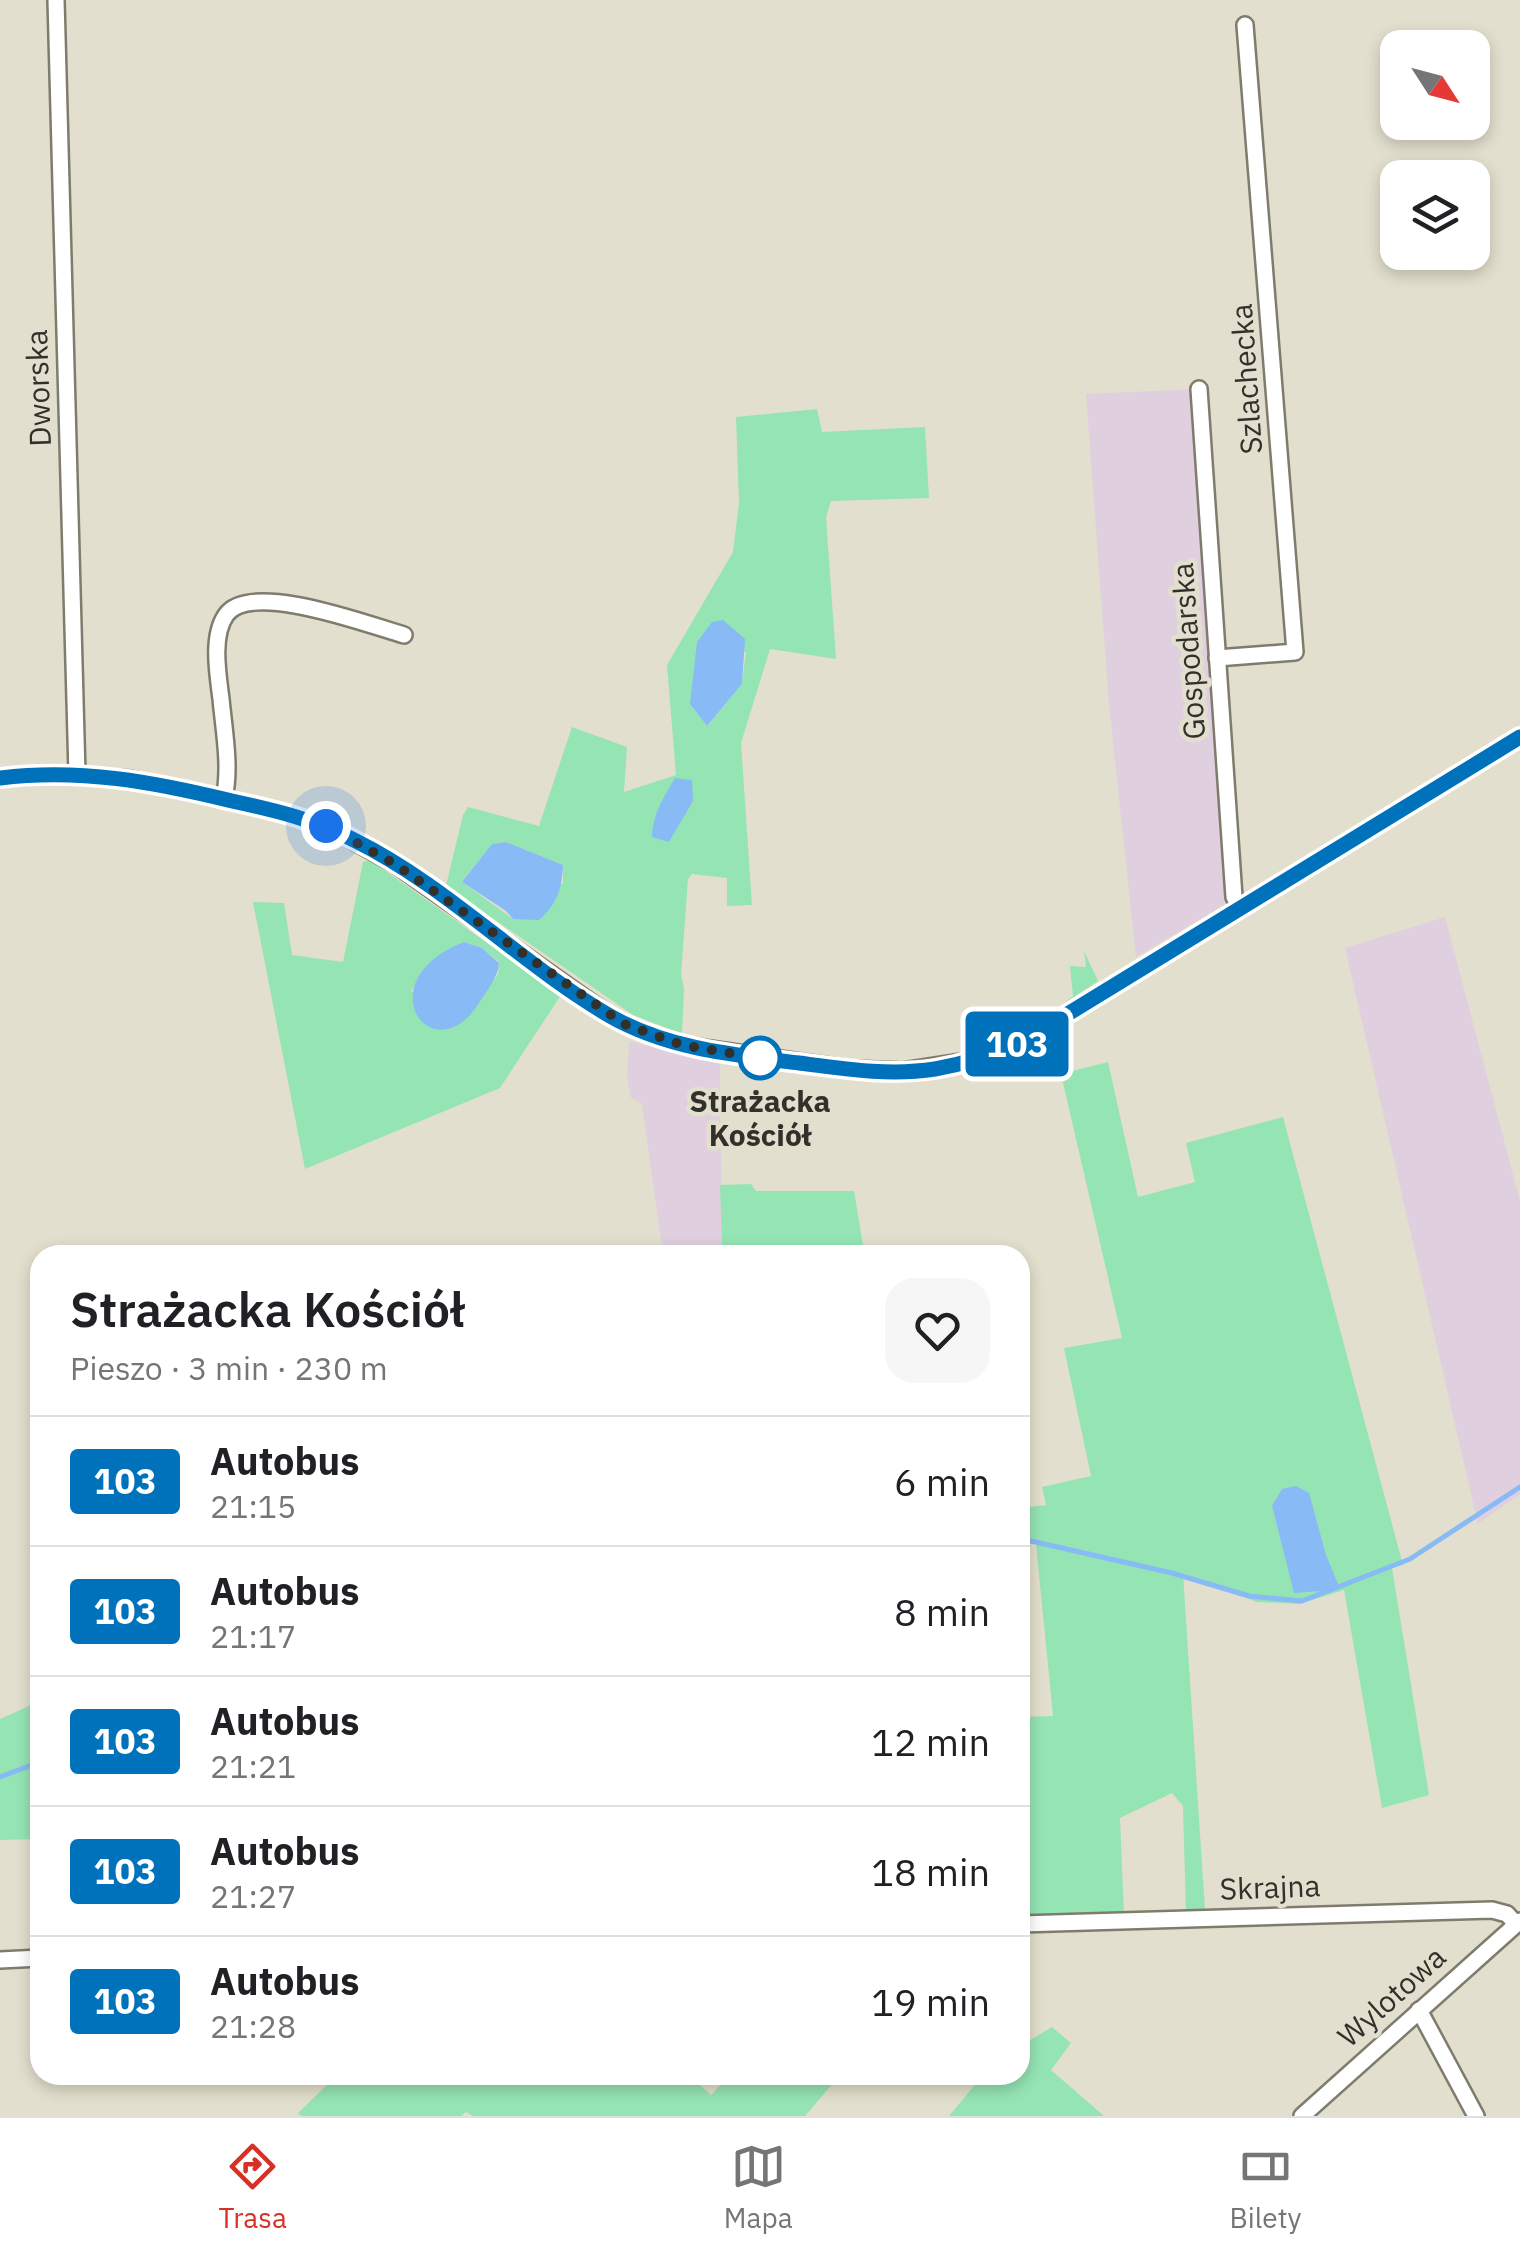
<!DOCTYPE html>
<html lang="pl">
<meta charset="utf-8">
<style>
:root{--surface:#fff;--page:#f6f6f6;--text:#202124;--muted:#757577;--line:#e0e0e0;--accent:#d93025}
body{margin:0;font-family:"IBM Plex Sans",sans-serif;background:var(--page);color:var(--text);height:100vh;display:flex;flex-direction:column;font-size:38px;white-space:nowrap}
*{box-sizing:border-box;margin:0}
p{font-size:32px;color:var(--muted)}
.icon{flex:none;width:55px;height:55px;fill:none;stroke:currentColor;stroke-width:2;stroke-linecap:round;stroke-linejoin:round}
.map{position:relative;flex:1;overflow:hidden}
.drawer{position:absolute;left:30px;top:1245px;width:1000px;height:840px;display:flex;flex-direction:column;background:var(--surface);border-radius:30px;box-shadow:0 5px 15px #0003}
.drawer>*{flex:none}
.badge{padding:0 20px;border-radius:8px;font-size:35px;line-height:65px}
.needle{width:65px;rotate:126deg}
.fabs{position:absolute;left:1380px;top:30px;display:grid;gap:20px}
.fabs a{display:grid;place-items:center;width:110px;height:110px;border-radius:20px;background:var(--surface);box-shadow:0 5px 15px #0003;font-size:50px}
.you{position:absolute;width:50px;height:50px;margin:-25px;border:8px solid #fff;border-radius:50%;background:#1a73e8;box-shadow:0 0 0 15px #1a73e833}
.map>.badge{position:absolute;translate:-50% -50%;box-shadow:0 0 0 5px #fff}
.round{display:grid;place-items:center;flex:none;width:105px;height:105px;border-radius:30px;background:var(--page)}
.overview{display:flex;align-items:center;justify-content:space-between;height:170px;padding:0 40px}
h1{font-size:48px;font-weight:600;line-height:75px}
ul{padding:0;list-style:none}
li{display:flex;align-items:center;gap:30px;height:130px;padding:0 40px;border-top:2px solid var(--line)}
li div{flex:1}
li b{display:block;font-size:38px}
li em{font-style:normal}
li .badge{min-width:110px;font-weight:700;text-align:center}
.dock{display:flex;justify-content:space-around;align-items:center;height:140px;border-top:2px solid var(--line);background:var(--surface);font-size:28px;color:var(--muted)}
.dock a{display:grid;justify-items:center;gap:5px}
.dock .active{color:var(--accent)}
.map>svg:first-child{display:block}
.industrial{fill:#e0cfdf}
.green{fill:#95e4b4;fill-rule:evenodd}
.water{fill:#88baf5}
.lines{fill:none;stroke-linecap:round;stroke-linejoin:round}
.stream{stroke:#88baf5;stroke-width:5}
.minor-casing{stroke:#7f7c6d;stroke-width:20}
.minor{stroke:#fff;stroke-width:15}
.line-casing{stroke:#fff;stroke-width:22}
.line{stroke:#0072bc;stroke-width:15}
.walk{stroke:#32302a;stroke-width:10;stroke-dasharray:0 18}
.stop-dot{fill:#fff;stroke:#0072bc;stroke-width:5}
.labels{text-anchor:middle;stroke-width:9;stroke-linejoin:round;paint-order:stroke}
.street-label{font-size:30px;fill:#32302a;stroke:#e3dfce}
.stop-label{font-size:30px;font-weight:bold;fill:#32302a;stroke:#e3dfce}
</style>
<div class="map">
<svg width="1520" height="2116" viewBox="0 0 1520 2116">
<rect width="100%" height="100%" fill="#e3dfce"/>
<!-- industrial -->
<g class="industrial">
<path d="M1199 389 1225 651 1243 894 1136 957 1109 704 1086 394Z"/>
<path d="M1445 917 1520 1201V1494L1478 1524 1345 948Z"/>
<path d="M629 1041 720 1064 722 1244 824 1245 826 1255H663L642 1104 631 1098 627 1078Z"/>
</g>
<!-- green -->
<g class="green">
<path d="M817 409 822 432 925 427 929 498 831 501 826 517 836 659 770 649 741 743 752 905 727 906V878L692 874 688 879 681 975 684 988 682 1034 633 1015 446 886 463 815 468 807 539 826 572 727 627 747 624 792 676 775 667 665 733 552 739 503 736 417ZM746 651 742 684 707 726 690 704ZM506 842 563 865V883L513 919 462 882 492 844Z"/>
<path d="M370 860 561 995 500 1088 305 1169 253 902 284 903 292 955 343 962 363 862ZM464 942 482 948 499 962 498 974 488 988 411 992C425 969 438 952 464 942Z"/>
<path d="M1084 951 1098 981 1057 1008 1073 996 1070 966 1086 967Z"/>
<path d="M1108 1062 1138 1197 1195 1182 1186 1143 1283 1117 1403 1565 1392 1568 1429 1795 1382 1808 1344 1590 1299 1604 1257 1602 1183 1574 1205 1910 1186 1912 1183 1806 1172 1793 1120 1818 1124 1916 1020 1918V1717L1053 1716 1036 1544 1020 1543V1508L1046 1505 1042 1487 1091 1476 1064 1348 1122 1338 1061 1074Z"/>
<path d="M751 1184 756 1191H854L863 1245H722L720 1185Z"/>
<path d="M40 1701V1839L0 1840V1719Z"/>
<path d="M1052 2027 1071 2043 1051 2070 1104 2116H949L983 2075H1020V2046Z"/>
<path d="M337 2075H689L711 2095 730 2075H840L805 2116H473L466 2112 461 2116H301L298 2113Z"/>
</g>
<!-- water -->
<g class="water">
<path d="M723 620 745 639 742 684 707 726 690 704 697 642 712 622Z"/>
<path d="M675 778 692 780 693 801 669 842 652 837C653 813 663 799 675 778Z"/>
<path d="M506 842 563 865C562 889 557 904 539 920L513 919 506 911 462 882 492 844Z"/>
<path d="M464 942 482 948 499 963C498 978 487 990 479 1003 433 1076 364 981 464 942Z"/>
<path d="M1296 1486 1309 1493 1326 1555 1338 1584 1334 1590 1294 1593 1272 1506 1282 1489Z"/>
</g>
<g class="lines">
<!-- stream -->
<g class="stream">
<path d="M1020 1542 1031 1541 1172 1573 1249 1596 1302 1601 1410 1559 1520 1487"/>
<path d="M0 1777 40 1762"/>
</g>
<!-- minor casing -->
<g class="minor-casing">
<g id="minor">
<path d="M56 0 77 774"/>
<path d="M1199 389 1234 897 1240 908"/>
<path d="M1217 658 1295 652 1245 25"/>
<path d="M0 778 58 774 130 779 273 810 326 826 395 864 606 1013 640 1031 682 1045 850 1069 903 1071 968 1061 1035 1034 1520 737"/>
<path d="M224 799C231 767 224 731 221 699 218 675 211 636 226 615 250 580 369 625 404 635"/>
<path d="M1020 1924 1492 1910 1507 1914 1516 1924"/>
<path d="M0 1960 40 1958"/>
<path d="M1419 2010 1476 2116"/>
<path d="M1302 2116 1520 1921"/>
</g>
</g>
<!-- minor -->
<use href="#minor" class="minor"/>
</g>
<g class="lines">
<!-- line casing -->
<g class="line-casing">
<path id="line" d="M0 778C80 768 154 782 232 801 274 810 316 820 354 840 447 886 521 964 610 1016 668 1049 734 1055 799 1063 845 1069 890 1076 935 1069 970 1063 1004 1051 1035 1034L1520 737"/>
</g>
<!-- line -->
<use href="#line" class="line"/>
<!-- walk -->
<path class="walk" d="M326 826 395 864 624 1024 682 1045 760 1058"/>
</g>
<!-- markers -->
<circle class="stop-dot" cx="760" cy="1058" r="20"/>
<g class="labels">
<!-- street labels -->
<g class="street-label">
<text transform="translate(1247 379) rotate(-94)" y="10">Szlachecka</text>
<text transform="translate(39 388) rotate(-92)" y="10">Dworska</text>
<text transform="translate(1189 651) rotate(-94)" y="10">Gospodarska</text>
<text transform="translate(1270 1888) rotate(-2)" y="10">Skrajna</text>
<text transform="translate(1392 1997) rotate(-42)" y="10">Wylotowa</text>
</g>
<!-- stop labels -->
<g class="stop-label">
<text x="760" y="1112">Strażacka<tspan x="760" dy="34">Kościół</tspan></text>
</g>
</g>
</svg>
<div class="fabs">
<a><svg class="needle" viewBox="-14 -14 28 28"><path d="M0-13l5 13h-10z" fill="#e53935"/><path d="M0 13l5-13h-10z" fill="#757577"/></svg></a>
<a><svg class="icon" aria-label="layers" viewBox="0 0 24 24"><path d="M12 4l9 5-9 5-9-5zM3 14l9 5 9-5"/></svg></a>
</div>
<div class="you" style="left:326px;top:826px"></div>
<b class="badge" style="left:1017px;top:1044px;background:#0072bc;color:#fff">103</b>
<section class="drawer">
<div class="overview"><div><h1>Strażacka Kościół</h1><p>Pieszo · 3 min · 230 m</p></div><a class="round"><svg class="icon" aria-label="heart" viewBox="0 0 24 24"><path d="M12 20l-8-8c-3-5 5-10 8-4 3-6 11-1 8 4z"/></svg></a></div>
<ul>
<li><span class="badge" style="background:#0072bc;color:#fff">103</span><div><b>Autobus</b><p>21:15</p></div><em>6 min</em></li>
<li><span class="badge" style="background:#0072bc;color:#fff">103</span><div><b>Autobus</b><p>21:17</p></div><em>8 min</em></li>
<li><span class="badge" style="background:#0072bc;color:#fff">103</span><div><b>Autobus</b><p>21:21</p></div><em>12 min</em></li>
<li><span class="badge" style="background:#0072bc;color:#fff">103</span><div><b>Autobus</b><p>21:27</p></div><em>18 min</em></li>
<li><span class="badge" style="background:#0072bc;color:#fff">103</span><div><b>Autobus</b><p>21:28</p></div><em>19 min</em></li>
</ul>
</section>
</div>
<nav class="dock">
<a class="active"><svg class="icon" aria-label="directions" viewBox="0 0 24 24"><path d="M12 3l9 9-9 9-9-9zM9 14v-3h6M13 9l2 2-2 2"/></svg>Trasa</a>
<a><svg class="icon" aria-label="map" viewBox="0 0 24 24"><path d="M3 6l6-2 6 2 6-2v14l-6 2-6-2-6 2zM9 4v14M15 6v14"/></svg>Mapa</a>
<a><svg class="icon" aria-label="tickets" viewBox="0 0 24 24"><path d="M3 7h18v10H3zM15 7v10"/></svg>Bilety</a>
</nav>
